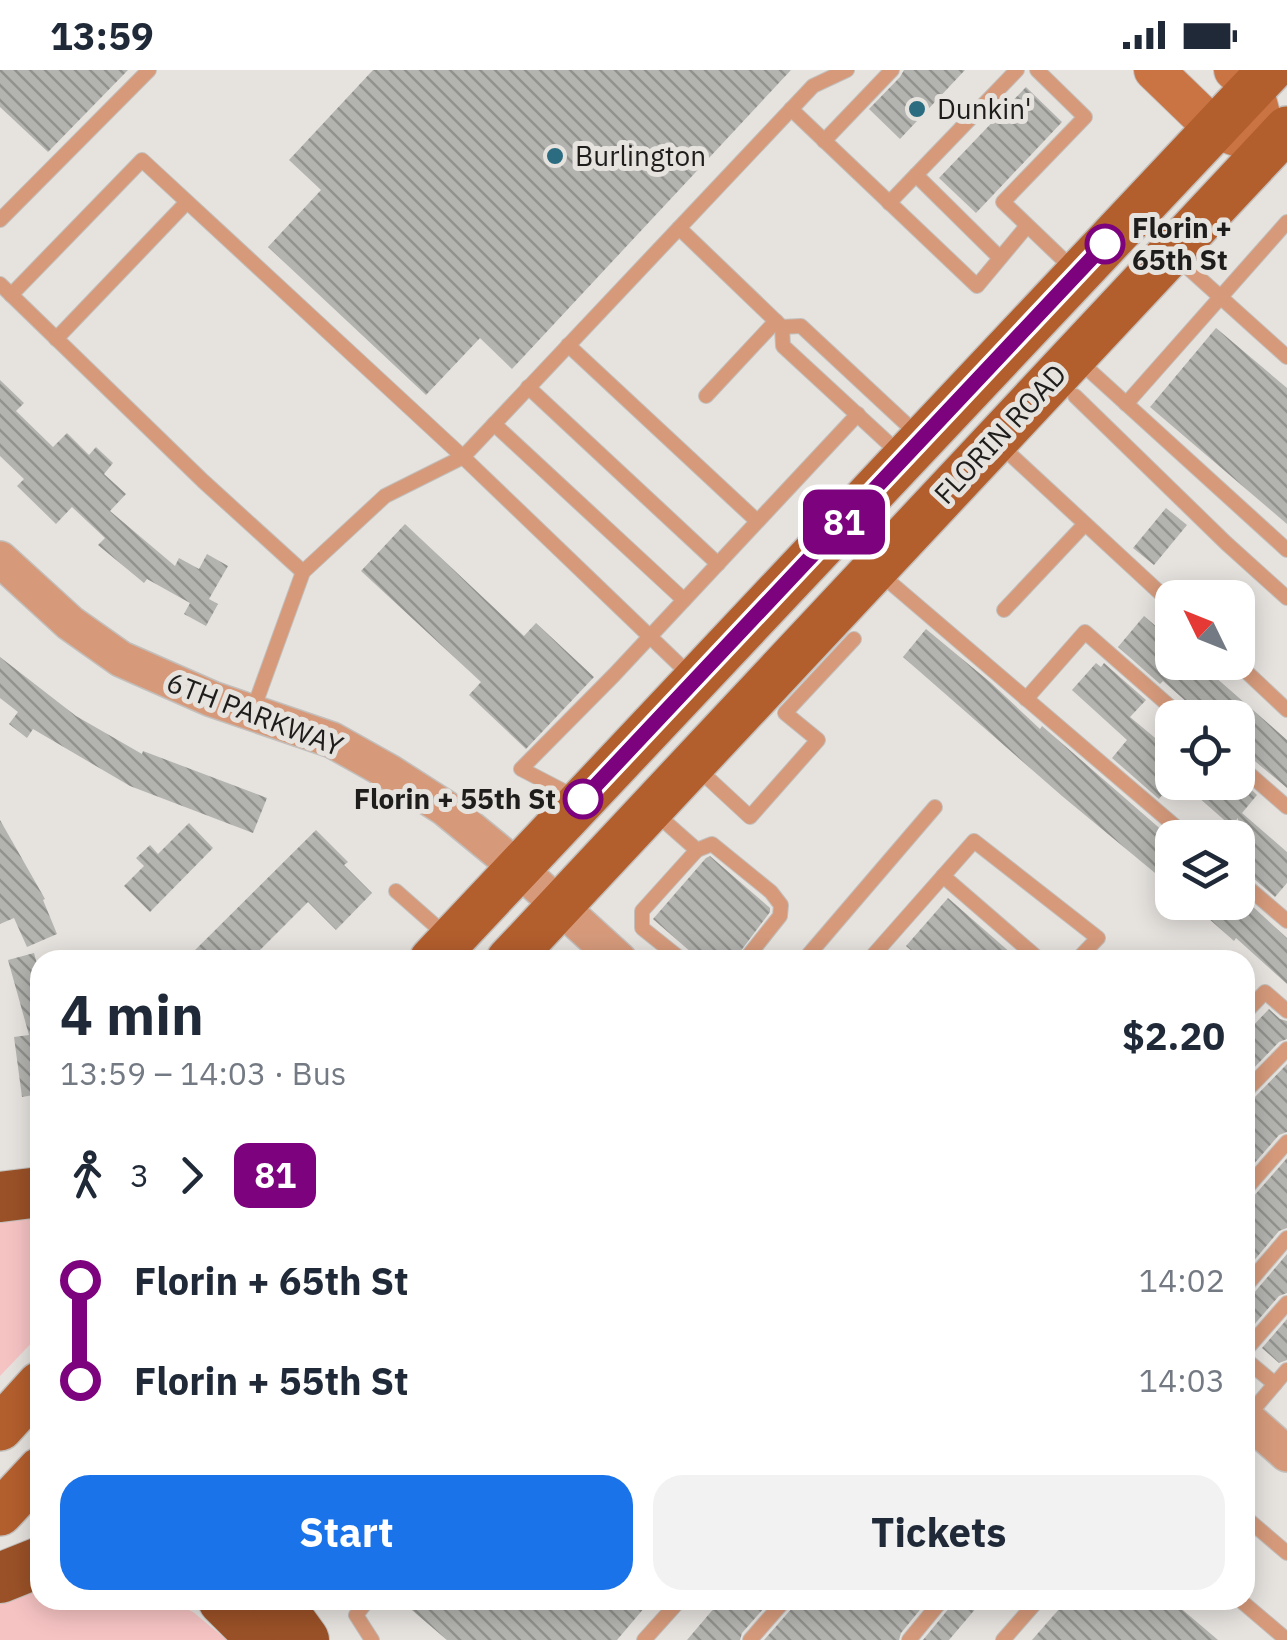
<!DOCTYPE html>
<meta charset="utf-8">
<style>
:root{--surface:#fff;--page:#f2f2f3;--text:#1f2937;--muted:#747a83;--accent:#1a73e8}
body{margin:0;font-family:"IBM Plex Sans",sans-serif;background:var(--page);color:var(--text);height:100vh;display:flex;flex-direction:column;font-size:38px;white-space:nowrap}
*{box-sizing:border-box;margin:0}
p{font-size:32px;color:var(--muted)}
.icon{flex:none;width:55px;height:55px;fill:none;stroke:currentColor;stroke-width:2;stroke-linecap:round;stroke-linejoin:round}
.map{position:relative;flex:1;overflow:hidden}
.details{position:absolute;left:30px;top:880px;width:1225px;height:660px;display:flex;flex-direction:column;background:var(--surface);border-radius:30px;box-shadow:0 5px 25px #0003}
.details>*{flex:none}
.badge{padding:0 20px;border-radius:15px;font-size:35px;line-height:65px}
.needle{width:65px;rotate:313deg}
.buttons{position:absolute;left:1155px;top:510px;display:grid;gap:20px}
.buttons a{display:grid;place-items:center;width:100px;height:100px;border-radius:20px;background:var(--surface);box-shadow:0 5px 25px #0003;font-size:50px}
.map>.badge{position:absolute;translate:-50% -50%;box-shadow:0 0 0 5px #fff}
.legs{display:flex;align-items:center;gap:15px;height:110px;padding:0 30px;font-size:32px}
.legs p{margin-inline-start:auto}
.summary{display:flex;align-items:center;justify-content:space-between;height:170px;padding:0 30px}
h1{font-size:55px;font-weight:700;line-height:75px}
.cta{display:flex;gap:20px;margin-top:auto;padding:20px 30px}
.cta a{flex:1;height:115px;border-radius:30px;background:var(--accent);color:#fff;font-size:40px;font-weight:700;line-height:115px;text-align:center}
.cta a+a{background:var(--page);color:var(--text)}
ul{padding:0 30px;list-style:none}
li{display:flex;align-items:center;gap:35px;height:100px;font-size:38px}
li i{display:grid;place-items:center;width:15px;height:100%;margin:0 12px;background:currentColor}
li i::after{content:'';width:25px;height:25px;margin:-12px;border:8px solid;border-radius:50%;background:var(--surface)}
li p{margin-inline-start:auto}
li:first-child i{background:linear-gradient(#0000 50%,currentColor 0)}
li:last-child i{background:linear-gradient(currentColor 50%,#0000 0)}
.status{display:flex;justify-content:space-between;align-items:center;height:70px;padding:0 50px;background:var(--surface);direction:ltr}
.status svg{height:28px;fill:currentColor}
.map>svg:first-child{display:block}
.grass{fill:#f6c3c3}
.building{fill:url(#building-back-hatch)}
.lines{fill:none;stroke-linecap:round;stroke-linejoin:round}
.service-casing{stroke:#c2bfbc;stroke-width:16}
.tertiary-casing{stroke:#c2bfbc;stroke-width:38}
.secondary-casing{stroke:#c2bfbc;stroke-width:42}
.primary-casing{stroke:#c2bfbc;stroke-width:48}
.motorway-casing{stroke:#c2bfbc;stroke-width:52}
.service{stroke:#d69a7b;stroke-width:14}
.tertiary{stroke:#d69a7b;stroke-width:35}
.secondary{stroke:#ca7343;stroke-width:40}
.primary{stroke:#b35e2d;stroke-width:45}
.motorway{stroke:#9a5127;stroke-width:50}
.line-1-casing{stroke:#fff;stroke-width:22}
.line-1{stroke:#7c027e;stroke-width:15}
.poi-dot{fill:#2c6c80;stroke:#e6e3df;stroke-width:4}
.stop-1-dot{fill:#fff;stroke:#7c027e;stroke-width:5}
.labels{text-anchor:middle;stroke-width:10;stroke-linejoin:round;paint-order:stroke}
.poi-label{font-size:28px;fill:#1e1d1c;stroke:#e6e3df;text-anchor:start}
.stop-label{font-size:28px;font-weight:bold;fill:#1e1d1c;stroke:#e6e3df;text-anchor:start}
.street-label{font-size:28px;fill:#1e1d1c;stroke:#e6e3df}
</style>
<div class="status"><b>13:59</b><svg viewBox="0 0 49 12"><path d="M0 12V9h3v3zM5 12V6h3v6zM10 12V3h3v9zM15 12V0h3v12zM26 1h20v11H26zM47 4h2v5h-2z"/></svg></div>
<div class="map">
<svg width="1287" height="1570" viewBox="0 0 1287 1570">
<defs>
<pattern id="building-back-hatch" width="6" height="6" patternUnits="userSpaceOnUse" patternTransform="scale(2.5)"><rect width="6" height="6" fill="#b3b3af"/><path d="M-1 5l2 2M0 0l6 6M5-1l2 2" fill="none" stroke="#91918e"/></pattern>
</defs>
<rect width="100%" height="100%" fill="#e6e3df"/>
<!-- grass -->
<g class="grass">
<path d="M40 1143V1264L0 1306V1147Z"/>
<path d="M40 1513V1530H169L193 1542 227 1570H0V1532Z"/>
</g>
<!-- building -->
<g class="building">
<path d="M0 0H128L48 82 0 37Z"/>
<path d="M373 0H791L512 299 480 268 426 325 268 177 321 120 289 90Z"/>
<path d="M904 0H965L900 69 869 39 900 7Z"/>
<path d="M1026 17 1062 52 976 143 939 108Z"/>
<path d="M1216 258 1287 318V454L1150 337Z"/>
<path d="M0 310 24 333 16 341 53 377 67 363 89 385 96 377 113 393 104 404 126 424 110 441 175 496 179 488 199 499 207 484 228 496 209 529 218 534 206 556 184 544 190 533 147 509 144 513 98 475 105 468 72 437 56 454 17 416 24 409 0 386Z"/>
<path d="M1166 438 1187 455 1154 495 1133 478Z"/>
<path d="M405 454 524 566 536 553 594 607 526 679 469 625 481 612 361 501Z"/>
<path d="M1144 546 1172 570V592H1198L1287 670V718L1238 677V648H1205L1163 611 1160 614 1118 577Z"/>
<path d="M926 559 990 612 1040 659 1042 656 1172 769V817L1062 726 903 587Z"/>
<path d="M0 587 76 646 142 684 143 681 267 728 253 763 130 716 33 659 27 668 9 654 18 642 0 628Z"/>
<path d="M1096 593 1101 597 1104 593 1146 630 1130 647 1172 682V712L1159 729 1112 688 1127 670 1072 620Z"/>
<path d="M1181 712H1243L1257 725 1242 743 1287 782V813L1275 827 1245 801 1238 799V748L1231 756Z"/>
<path d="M0 750 45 829 43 830 57 864 27 877 14 848 0 854Z"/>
<path d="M189 753 213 778 150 842 124 816 144 796 136 788 150 775 158 784Z"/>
<path d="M316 760 348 792 344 795 372 823 336 860 308 832 250 890H185Z"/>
<path d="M710 786 770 838V842L734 890H700L653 849 706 788Z"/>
<path d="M1238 823 1287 868V914L1236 868 1234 871 1190 832H1238Z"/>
<path d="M948 828 1019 890H922L906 876Z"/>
<path d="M34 883 40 905V1024L22 1027 14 967 29 965 8 890Z"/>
<path d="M1269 939 1280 949 1287 951V969L1279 972 1245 1007V964Z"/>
<path d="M1287 994V1062L1279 1065 1245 1104V1032L1253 1029Z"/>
<path d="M1287 1088V1158L1279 1161 1245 1201V1130L1253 1127Z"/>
<path d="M1287 1184V1223L1279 1226 1246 1264 1245 1227 1253 1224Z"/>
<path d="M1287 1249V1290L1279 1293 1262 1278Z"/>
<path d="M400 1530H651L617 1570H447Z"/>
<path d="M721 1530H771L742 1563 740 1570H687Z"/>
<path d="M795 1530H928L901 1563 899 1570H764L793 1537Z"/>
<path d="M952 1530H983L949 1570H923L950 1537Z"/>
<path d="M1067 1530H1171L1218 1570H1032Z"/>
</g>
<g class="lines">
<!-- service casing -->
<g class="service-casing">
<g id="service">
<path d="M1037 0 1085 47 1003 132 1074 200"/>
<path d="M791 39 977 216 1027 156"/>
<path d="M824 71 892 0"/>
<path d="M916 105 1000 188"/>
<path d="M889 133 1017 0"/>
<path d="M0 150 149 0"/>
<path d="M679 158 782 257 783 276 900 384"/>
<path d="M1176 187 1287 287"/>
<path d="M0 214 203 411 303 502"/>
<path d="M11 225 142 90 463 387 691 606"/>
<path d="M782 257 801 256 918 365"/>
<path d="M56 269 187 132"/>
<path d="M568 275 757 451"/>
<path d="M1077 289 1287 480"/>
<path d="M528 317 718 494"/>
<path d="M706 326 776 251"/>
<path d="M1075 326 1226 473 1287 528"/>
<path d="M1126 334 1287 152"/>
<path d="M494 354 684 530"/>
<path d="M999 374 1172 534"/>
<path d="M878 502 1189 768"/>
<path d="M1004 540 1085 454"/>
<path d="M1236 592 1287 640"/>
<path d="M1026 629 1085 562 1183 648"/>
<path d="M253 640 303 502 385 426 463 387 813 16 847 0"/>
<path d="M1238 694 1287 737"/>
<path d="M696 697 750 747 818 670 785 643 854 569"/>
<path d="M577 728 521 699 614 605 858 344"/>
<path d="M654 742 697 780 642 841V858L682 890"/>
<path d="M697 780 712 774 771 822 781 835 780 846 745 890"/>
<path d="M943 806 1040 890"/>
<path d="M1238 809 1287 851"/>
<path d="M396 821 447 866"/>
<path d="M804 890 935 737"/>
<path d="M869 890 974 771 1098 868 1077 890"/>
<path d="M1245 943 1265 922 1287 941"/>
<path d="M1245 1022 1287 979"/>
<path d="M1245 1120 1287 1072"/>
<path d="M1245 1217 1287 1168"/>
<path d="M1245 1281 1287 1233"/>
<path d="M1245 1289 1275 1314 1287 1300"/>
<path d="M1247 1347 1275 1314"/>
<path d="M1245 1447 1287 1483"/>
<path d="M368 1530 356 1545 372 1570"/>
<path d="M1240 1530 1287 1570"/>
<path d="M644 1570 680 1530"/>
<path d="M750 1570 785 1530"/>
<path d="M909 1570 942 1530"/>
<path d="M1003 1570 1038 1530"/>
</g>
</g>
<!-- tertiary casing -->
<g class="tertiary-casing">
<g id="tertiary">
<path d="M0 489 70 553 121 589 212 629 332 670 389 702 445 738 518 798 619 890"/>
<path d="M1245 1347 1287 1384"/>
</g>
</g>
<!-- secondary casing -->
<g class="secondary-casing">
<g id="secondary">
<path d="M1154 0 1214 58 1269 78"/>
<path d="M1234 0 1253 18 1269 78"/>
</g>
</g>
<!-- primary casing -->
<g class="primary-casing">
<g id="primary">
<path d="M432 890 1270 0"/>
<path d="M509 890 1287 59"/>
<path d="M0 1358 40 1314"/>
<path d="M0 1443 40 1400"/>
</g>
</g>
<!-- motorway casing -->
<g class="motorway-casing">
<g id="motorway">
<path d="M0 1127 40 1122"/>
<path d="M0 1508 40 1492"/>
<path d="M223 1530 263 1570"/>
<path d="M275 1530 304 1570"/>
</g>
</g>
<!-- service -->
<use href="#service" class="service"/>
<!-- tertiary -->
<use href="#tertiary" class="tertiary"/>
<!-- secondary -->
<use href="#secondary" class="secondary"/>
<!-- primary -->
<use href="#primary" class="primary"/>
<!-- motorway -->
<use href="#motorway" class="motorway"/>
</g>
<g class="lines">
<!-- line-1 casing -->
<g class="line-1-casing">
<path id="line-1" d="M583 729 1105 174"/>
</g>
<!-- line-1 -->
<use href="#line-1" class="line-1"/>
</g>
<!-- markers -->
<g class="poi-dot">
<circle cx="917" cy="39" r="10"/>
<circle cx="555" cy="86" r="10"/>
</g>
<g class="stop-1-dot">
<circle cx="1105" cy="174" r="18"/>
<circle cx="583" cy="729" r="18"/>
</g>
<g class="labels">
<!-- poi labels -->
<g class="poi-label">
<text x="937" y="49">Dunkin'</text>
<text x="575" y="96">Burlington</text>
</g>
<!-- stop labels -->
<g class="stop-label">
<text x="1132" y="168">Florin +<tspan x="1132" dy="32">65th St</tspan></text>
<text x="556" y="739" text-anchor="end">Florin + 55th St</text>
</g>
<!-- street labels -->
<g class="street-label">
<text transform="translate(1000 364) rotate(-47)" y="10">FLORIN ROAD</text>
<text transform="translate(255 644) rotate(21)" y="10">6TH PARKWAY</text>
</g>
</g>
</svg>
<div class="buttons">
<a><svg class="needle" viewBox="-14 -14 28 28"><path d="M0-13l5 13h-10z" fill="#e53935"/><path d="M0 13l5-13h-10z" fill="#747a83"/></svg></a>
<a><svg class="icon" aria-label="locate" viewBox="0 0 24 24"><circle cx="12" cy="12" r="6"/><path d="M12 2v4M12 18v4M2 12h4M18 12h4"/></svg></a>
<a><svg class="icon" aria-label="layers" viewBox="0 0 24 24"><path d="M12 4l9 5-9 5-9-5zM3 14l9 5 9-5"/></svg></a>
</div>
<b class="badge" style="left:844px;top:452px;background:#7c027e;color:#fff">81</b>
<section class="details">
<div class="summary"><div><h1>4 min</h1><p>13:59 – 14:03 · Bus</p></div><b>$2.20</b></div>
<div class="legs"><svg class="icon" aria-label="walk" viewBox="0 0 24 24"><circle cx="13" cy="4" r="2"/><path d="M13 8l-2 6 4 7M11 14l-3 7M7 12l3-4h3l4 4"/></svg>3<svg class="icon" aria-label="forward" viewBox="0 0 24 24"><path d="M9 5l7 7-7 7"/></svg><b class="badge" style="background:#7c027e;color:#fff">81</b></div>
<ul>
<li><i style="color:#7c027e"></i><b>Florin + 65th St</b><p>14:02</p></li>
<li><i style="color:#7c027e"></i><b>Florin + 55th St</b><p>14:03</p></li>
</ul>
<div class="cta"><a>Start</a><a>Tickets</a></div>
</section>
</div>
